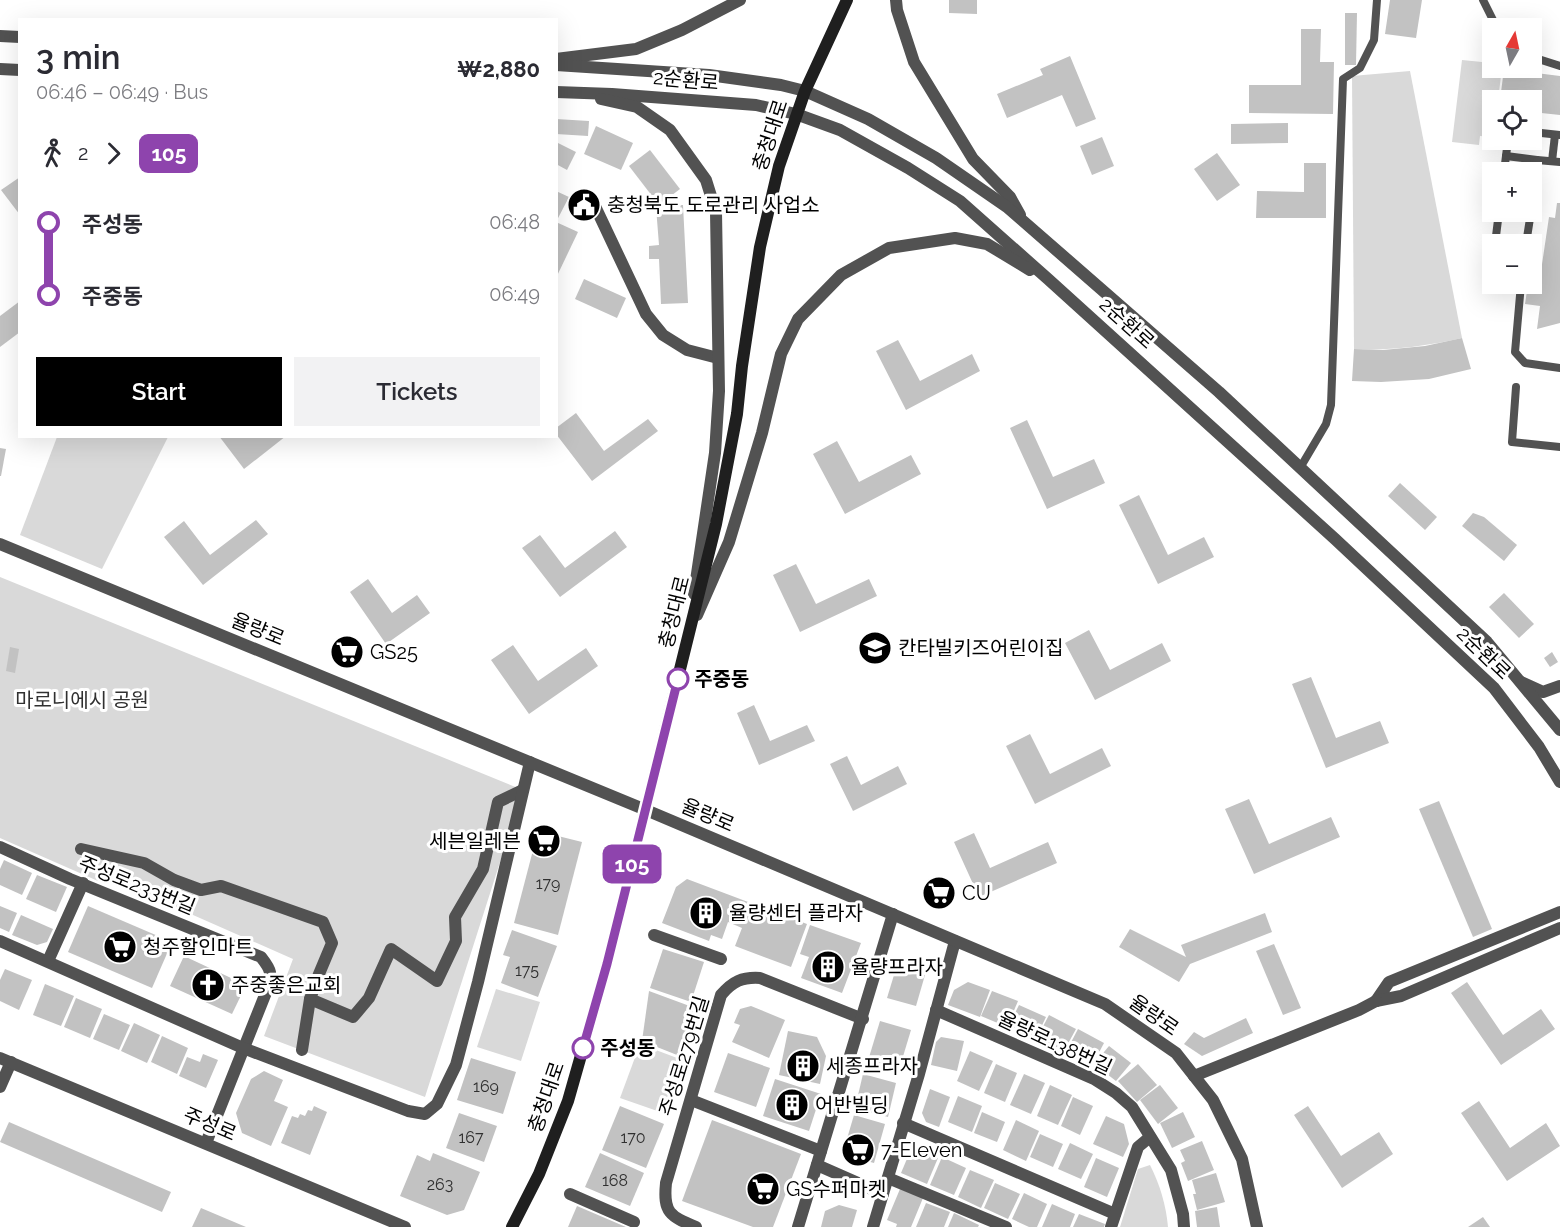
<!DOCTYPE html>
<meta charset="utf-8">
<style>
:root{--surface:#fff;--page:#f2f2f3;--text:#2b2b33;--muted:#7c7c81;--accent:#000}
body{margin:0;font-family:Raleway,"Noto Sans KR",sans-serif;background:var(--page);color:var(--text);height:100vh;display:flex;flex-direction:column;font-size:22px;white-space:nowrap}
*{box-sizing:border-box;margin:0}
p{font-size:20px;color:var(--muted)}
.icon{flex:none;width:33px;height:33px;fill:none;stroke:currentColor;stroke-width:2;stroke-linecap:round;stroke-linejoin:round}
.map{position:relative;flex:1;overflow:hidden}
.side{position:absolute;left:18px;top:18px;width:540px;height:420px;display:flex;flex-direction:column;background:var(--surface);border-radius:0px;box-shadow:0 6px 24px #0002}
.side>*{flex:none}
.badge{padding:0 12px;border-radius:9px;font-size:21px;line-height:39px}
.needle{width:39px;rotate:9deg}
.tools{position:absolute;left:1482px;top:18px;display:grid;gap:12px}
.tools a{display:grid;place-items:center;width:60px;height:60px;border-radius:0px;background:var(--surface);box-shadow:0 6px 24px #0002;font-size:30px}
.map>.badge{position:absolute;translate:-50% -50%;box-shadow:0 0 0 3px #fff}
.legs{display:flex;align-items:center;gap:9px;height:66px;padding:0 18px;font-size:20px}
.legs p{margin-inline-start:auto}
.summary{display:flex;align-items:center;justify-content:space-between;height:102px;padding:0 18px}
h1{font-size:33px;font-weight:600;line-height:45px}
.action{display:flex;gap:12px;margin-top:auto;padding:12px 18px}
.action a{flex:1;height:69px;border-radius:0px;background:var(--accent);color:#fff;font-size:24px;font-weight:600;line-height:69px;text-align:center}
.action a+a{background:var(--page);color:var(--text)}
ul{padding:0 18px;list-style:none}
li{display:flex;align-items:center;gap:21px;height:72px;font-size:22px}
li i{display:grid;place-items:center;width:9px;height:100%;margin:0 8px;background:currentColor}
li i::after{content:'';width:15px;height:15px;margin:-8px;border:4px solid;border-radius:50%;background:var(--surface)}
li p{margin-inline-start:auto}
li:first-child i{background:linear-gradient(#0000 50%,currentColor 0)}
li:last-child i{background:linear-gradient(currentColor 50%,#0000 0)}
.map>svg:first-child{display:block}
.green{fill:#d9d9d9}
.building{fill:#c2c2c2}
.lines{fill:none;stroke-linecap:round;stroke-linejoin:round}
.service{stroke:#525252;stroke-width:8}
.pedestrian{stroke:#525252;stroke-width:12}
.minor{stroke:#525252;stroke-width:12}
.tertiary{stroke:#525252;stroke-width:12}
.secondary{stroke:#1f1f1f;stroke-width:12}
.line-1-casing{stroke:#fff;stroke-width:14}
.line-1{stroke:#8e44ad;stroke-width:9}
.stop-1-dot{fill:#fff;stroke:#8e44ad;stroke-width:3}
.labels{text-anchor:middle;stroke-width:6;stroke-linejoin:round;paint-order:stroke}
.number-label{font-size:16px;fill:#303030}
.street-label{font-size:20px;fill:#000;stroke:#fff}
.poi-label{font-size:20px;fill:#000;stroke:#fff;text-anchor:start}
.stop-label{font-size:20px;font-weight:bold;fill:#000;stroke:#fff;text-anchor:start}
.park-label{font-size:20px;fill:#303030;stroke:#fff}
</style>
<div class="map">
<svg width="1560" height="1227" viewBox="0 0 1560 1227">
<rect width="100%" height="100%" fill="#fff"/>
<!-- green -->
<g class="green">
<path d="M1462 60 1492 63V68H1502L1498 100H1492V137L1480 136 1479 145 1452 142Z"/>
<path d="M1410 71 1462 338C1426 346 1392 351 1354 349L1352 76Z"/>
<path d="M57 437H168L102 569 20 535Z"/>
<path d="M0 577 523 790 425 1097 264 1036 293 959 100 874 98 881 0 838Z"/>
<path d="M496 989 540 1002 521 1061 477 1047Z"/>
<path d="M640 1044 685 1061 666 1114 620 1098Z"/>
<path d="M1150 1165C1160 1185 1166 1205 1168 1227H1120L1138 1169Z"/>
</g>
<!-- building -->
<g class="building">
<path d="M949 0H977V14L949 13Z"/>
<path d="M1390 0H1422L1416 38 1385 34Z"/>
<path d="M1345 13H1357L1356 65H1345Z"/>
<path d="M1301 29H1321L1320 62H1334L1333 114 1249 113V85H1301Z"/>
<path d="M1070 56 1096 119 1076 127 1062 95 1007 118 997 94 1043 75 1040 69Z"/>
<path d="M1504 69 1560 76V115L1532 112V100H1500Z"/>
<path d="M556 119 589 121 588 136 556 134Z"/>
<path d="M1288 123V143L1231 144V124Z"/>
<path d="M596 126 633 143 621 170 584 154Z"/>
<path d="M1102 137 1114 166 1092 175 1080 146Z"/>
<path d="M556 142 576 152 567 170 556 164Z"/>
<path d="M650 150 680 189 659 205 629 166Z"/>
<path d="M1217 153 1240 185 1217 201 1194 169Z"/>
<path d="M1304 163H1326V218H1256L1257 191 1304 192Z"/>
<path d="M20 177V215L1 190Z"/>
<path d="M556 191 569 197 556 222Z"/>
<path d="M1557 203H1560V323L1537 329 1540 306 1525 304 1528 284H1532V269L1541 271 1549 217 1555 218Z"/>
<path d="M683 205 688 303 661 304 659 259H649V246L659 245 656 207Z"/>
<path d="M556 222 578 232 556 278Z"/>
<path d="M584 279 626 298 617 318 575 299Z"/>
<path d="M20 301V332L0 347V316Z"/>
<path d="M1462 338 1471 369 1429 379 1381 382 1352 381 1354 349 1383 350 1425 346Z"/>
<path d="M898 340 920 381 972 354 980 371 906 410 876 351Z"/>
<path d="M576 413 604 451 648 419 658 431 592 481 556 434V428Z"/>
<path d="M1027 420 1053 477 1094 459 1105 483 1047 509 1010 428Z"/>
<path d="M219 436H286L244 469Z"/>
<path d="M837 441 859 482 911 455 921 474 845 514 813 454Z"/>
<path d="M0 448 6 449 1 476H0Z"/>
<path d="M1400 483 1437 517 1425 530 1388 496Z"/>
<path d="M1139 495 1168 555 1204 537 1214 557 1158 584 1119 505Z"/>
<path d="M1473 513 1484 517 1517 545 1504 561 1462 526Z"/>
<path d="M256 520 268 534 203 585 164 537 184 521 210 555Z"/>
<path d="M615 531 627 547 560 597 522 548 540 535 565 568Z"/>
<path d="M796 564 816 604 869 579 877 596 800 632 773 575Z"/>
<path d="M368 579 392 613 417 595 430 613 386 644 350 592Z"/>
<path d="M1504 593 1534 624 1519 638 1489 607Z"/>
<path d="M1089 630 1110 670 1162 643 1171 661 1095 700 1065 643Z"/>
<path d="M513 645 538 681 586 648 598 666 529 714 491 660Z"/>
<path d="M10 647 19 649 15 673 6 671Z"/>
<path d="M1552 652 1558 662 1550 667 1544 658Z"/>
<path d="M1311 677 1336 738 1380 721 1389 743 1326 768 1292 684Z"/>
<path d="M754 705 770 741 807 725 815 741 759 765 737 713Z"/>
<path d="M1030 734 1050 774 1102 748 1111 766 1035 804 1006 746Z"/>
<path d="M847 756 861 785 898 766 907 784 853 811 830 764Z"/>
<path d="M1249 799 1269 844 1331 817 1340 837 1254 874 1225 809Z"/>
<path d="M1439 801 1492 929 1473 937 1419 809Z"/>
<path d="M538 831 582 842 558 935 514 923Z"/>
<path d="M974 833 990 868 1048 842 1057 863 979 897 954 842Z"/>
<path d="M4 860 32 873 22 895 0 885V869Z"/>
<path d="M37 875 67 887 56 912 26 899Z"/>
<path d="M687 879 807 924 791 967 735 946 742 928 728 922 722 939 711 935 709 941 662 923 676 887Z"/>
<path d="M0 906 17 913 9 932 0 928Z"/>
<path d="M88 906 172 942 152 988 68 952Z"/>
<path d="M1265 913 1272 932 1190 964 1179 982 1119 947 1130 929 1186 957 1181 945Z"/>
<path d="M21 915 53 929 47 942 37 945 12 935Z"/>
<path d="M810 925 861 943 842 993 801 978 809 957 800 954Z"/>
<path d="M512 930 557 946 538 997 501 983 510 957 503 955Z"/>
<path d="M1274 944 1301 1008 1283 1015 1256 951Z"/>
<path d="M663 949 704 962 691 1002 650 988Z"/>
<path d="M184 956 246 985 232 1014 170 986Z"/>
<path d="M5 969 32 980 19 1010 0 1001V980Z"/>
<path d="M906 970 925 975 916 1006 887 998 894 975Z"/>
<path d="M968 982 990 990 980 1017 948 1005 954 990Z"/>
<path d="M1467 982 1503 1035 1541 1009 1555 1029 1501 1065 1451 993Z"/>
<path d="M45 984 74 996 61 1026 33 1015Z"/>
<path d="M649 991 695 1008 677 1055 642 1041Z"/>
<path d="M992 991 1018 1001 1007 1027 981 1016Z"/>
<path d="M76 998 102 1009 90 1038 64 1027Z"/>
<path d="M1019 1005 1046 1017 1036 1038 1009 1025Z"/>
<path d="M751 1006 785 1020 769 1058 732 1042 740 1025 734 1023 740 1009Z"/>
<path d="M104 1014 130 1025 119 1050 93 1039Z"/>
<path d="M1049 1015 1076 1029 1064 1051 1037 1038Z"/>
<path d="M1246 1018 1253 1033 1202 1056 1184 1044 1194 1032 1204 1038Z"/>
<path d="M880 1021 911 1030 898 1073 867 1064Z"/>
<path d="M134 1023 160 1035 147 1063 121 1051Z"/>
<path d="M1078 1029 1104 1043 1093 1064 1067 1050Z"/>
<path d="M788 1031 817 1037 826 1056 820 1084 779 1075Z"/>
<path d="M162 1036 188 1048 177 1074 151 1062Z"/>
<path d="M941 1037 964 1041 957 1071 931 1065 936 1042Z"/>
<path d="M1109 1046 1131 1063 1116 1081 1094 1064Z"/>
<path d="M970 1051 993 1061 979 1091 957 1081Z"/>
<path d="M728 1053 770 1068 756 1107 714 1092Z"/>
<path d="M203 1054 218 1060 206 1088 179 1076 187 1057 200 1062Z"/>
<path d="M471 1058 516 1072 503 1114 457 1100Z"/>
<path d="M996 1064 1017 1073 1005 1102 984 1093Z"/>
<path d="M1138 1064 1157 1085 1137 1102 1118 1081Z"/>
<path d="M264 1071 283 1080 274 1101 288 1107 271 1146 242 1133 236 1113 251 1079Z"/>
<path d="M863 1074 896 1083 888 1117 855 1108Z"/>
<path d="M1024 1074 1045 1083 1031 1114 1010 1105Z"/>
<path d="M775 1079 821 1094 809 1131 763 1116Z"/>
<path d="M1050 1085 1072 1095 1058 1125 1037 1116Z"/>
<path d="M1160 1085 1178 1108 1158 1124 1140 1100Z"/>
<path d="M930 1089 950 1097 939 1127 926 1122 922 1113Z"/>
<path d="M958 1096 982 1106 972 1132 948 1122Z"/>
<path d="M1073 1097 1093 1106 1080 1135 1061 1126Z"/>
<path d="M1479 1101 1510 1148 1546 1123 1560 1146 1507 1181 1461 1113Z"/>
<path d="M314 1106 327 1112 310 1155 281 1143 292 1116 298 1118 300 1114 305 1116 308 1110 312 1111Z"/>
<path d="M620 1106 664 1124 646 1168 602 1150Z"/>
<path d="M1308 1106 1341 1156 1379 1132 1393 1154 1342 1188 1294 1115Z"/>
<path d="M982 1112 1005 1122 997 1142 974 1133Z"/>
<path d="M1183 1112 1195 1137 1172 1148 1160 1123Z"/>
<path d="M459 1113 497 1126 484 1162 446 1148Z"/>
<path d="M854 1115 885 1124 874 1163 852 1157 846 1142Z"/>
<path d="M1106 1116 1124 1124 1129 1144 1123 1157 1093 1144Z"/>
<path d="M712 1120 801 1154 773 1227H753L682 1201Z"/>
<path d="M1016 1120 1039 1131 1026 1161 1003 1150Z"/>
<path d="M9 1122 171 1192 162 1212 0 1142Z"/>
<path d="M1040 1134 1063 1144 1053 1167 1030 1157Z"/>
<path d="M1202 1141 1214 1170 1188 1181 1181 1163 1185 1161 1180 1150Z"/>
<path d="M1070 1143 1093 1154 1081 1179 1058 1169Z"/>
<path d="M912 1147 938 1158 927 1184 901 1173Z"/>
<path d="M433 1153 480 1172 464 1210 447 1215 400 1196 417 1155 430 1161Z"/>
<path d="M600 1153 644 1173 630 1206 585 1187Z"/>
<path d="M942 1157 966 1168 954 1195 930 1185Z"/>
<path d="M1096 1158 1119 1168 1107 1197 1084 1187Z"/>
<path d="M970 1170 994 1180 981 1208 958 1197Z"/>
<path d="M1216 1173 1225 1202 1197 1210 1193 1194H1196L1192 1180Z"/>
<path d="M995 1183 1020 1194 1008 1219 984 1208Z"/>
<path d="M900 1189 923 1198 911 1227H896L897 1224 887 1220Z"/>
<path d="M1024 1193 1047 1204 1037 1227H1029L1012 1219Z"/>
<path d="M926 1203 950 1212 944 1227H916Z"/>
<path d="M1052 1204 1075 1214 1070 1227H1042Z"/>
<path d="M839 1205 857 1210 852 1227H821L825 1211Z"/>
<path d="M577 1206 626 1227H568Z"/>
<path d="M1217 1207 1220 1227H1197L1195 1211Z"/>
<path d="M201 1208 246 1227H192Z"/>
<path d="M954 1213 979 1225 978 1227H948Z"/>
<path d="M1079 1214 1105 1224 1104 1227H1073Z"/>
<path d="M1483 1217 1490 1227H1468Z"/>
</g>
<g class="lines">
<!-- service -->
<g class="service">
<path d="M1483 0 1497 28"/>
<path d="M1532 57 1560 66"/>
<path d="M1532 132 1560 135"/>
<path d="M1506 156 1537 160"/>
<path d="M1552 161 1555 135"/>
<path d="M1504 172 1508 140"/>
<path d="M1532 208 1537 160 1560 162"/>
<path d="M1495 244 1499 212"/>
<path d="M1526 244 1531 212"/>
<path d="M1492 265 1491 280H1492"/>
<path d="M1521 284 1515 352 1525 363 1560 368"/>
<path d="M1516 387 1512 442 1560 447"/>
<path d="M1300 468 1326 424 1331 405 1343 79 1360 68 1374 40 1377 0"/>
</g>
<!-- pedestrian -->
<g class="pedestrian">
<path d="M81 849 144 863 174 880 201 890 221 886 323 922 332 943 319 974 310 999 353 1017 369 998 391 949 437 981 456 941 455 917 483 869 498 802 523 790"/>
<path d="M654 935 721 959"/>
<path d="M1376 1001 1389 982 1560 912"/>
<path d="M1376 1001 1401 996 1560 928"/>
<path d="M302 1050 310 999"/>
<path d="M691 1100 821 1151"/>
<path d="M888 1178 1006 1227"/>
<path d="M570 1194 634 1222"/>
</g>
<!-- minor -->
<g class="minor">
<path d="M594 204 646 314 663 335 687 350 718 358"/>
<path d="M1521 682 1543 692 1560 686"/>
<path d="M0 847 70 879 261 957C272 971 272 973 267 990L206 1143"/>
<path d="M0 941 243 1048 408 1111 425 1114 437 1104 456 1065 478 982 530 762"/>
<path d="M48 961 83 883"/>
<path d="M936 1010 1094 1079 1116 1093 1132 1107 1171 1170 1183 1214 1184 1227"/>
<path d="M1194 1076 1359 1010 1376 1001"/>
<path d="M0 1087 11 1062"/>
<path d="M903 1123 1115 1214"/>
<path d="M817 1165 883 1194"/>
<path d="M696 1227C670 1216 663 1213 666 1183L721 995C733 981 742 977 760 978L863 1019"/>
<path d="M798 1227 893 914"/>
<path d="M873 1227 919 1074 955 941"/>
<path d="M1111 1227 1138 1147 1150 1137"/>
</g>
<!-- tertiary -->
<g class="tertiary">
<path d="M896 0 897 10 914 62 973 159 1010 197 1020 215"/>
<path d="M0 36 20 37"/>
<path d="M556 59 636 49 682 30 740 0"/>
<path d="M556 65 709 75 781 85 805 91 868 119 936 158 1007 207 1219 392 1487 642 1560 730"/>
<path d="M0 69 20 70"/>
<path d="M556 92 612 94 756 105 796 114 840 130 908 168 960 201 1048 279 1335 539 1494 688 1539 747 1560 782"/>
<path d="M601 99 637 107 670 130 706 180 716 212 719 391 715 453 694 594"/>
<path d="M0 544 646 810 1105 1004 1176 1053 1213 1100 1242 1159 1257 1227"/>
<path d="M697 615 729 542 762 433 781 354 798 319 841 275 889 248 955 238 987 244 1030 270"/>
<path d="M0 1058 405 1227"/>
</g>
<!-- secondary -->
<path class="secondary" d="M512 1227 539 1174 568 1101 607 964 716 524 737 414 742 366 760 247 779 166 805 91 847 0"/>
</g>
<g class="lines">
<!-- line-1 casing -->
<g class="line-1-casing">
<path id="line-1" d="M583 1048 607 964 678 679"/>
</g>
<!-- line-1 -->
<use href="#line-1" class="line-1"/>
</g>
<!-- icons -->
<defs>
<g id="civic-disc" transform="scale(1.725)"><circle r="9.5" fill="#000" stroke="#fff"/><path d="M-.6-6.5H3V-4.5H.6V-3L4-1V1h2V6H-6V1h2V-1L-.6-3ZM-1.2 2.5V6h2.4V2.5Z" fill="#fff"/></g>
<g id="school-disc" transform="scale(1.725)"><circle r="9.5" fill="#000" stroke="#fff"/><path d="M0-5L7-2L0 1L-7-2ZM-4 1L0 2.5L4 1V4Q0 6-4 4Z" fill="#fff"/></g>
<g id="supermarket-disc" transform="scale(1.725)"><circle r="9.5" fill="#000" stroke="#fff"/><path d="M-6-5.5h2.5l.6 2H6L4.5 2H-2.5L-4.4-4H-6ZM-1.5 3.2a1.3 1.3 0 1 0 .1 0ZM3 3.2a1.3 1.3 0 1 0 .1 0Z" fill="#fff"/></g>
<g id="building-disc" transform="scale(1.725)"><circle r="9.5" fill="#000" stroke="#fff"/><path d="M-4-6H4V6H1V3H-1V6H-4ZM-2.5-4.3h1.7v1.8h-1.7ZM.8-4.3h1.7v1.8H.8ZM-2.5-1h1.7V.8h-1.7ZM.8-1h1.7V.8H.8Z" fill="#fff"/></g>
<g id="church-disc" transform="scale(1.725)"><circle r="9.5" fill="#000" stroke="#fff"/><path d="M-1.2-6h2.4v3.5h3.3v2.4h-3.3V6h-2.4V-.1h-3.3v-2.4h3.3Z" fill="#fff"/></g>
</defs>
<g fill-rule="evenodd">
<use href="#civic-disc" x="584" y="205"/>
<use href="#school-disc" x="875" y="648"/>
<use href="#supermarket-disc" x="347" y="652"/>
<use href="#supermarket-disc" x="544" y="841"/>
<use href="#supermarket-disc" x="939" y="893"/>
<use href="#building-disc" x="706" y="913"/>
<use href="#supermarket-disc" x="120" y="947"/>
<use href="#building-disc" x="828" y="967"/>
<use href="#church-disc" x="208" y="985"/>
<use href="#building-disc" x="803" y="1066"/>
<use href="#building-disc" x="792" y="1105"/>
<use href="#supermarket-disc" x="858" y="1150"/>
<use href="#supermarket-disc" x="763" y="1189"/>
</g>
<!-- markers -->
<g class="stop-1-dot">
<circle cx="678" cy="679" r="10"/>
<circle cx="583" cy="1048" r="10"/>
</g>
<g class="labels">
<!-- number labels -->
<g class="number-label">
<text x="548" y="889">179</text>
<text x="527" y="976">175</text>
<text x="486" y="1092">169</text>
<text x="471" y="1143">167</text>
<text x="633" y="1143">170</text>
<text x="615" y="1186">168</text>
<text x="440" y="1190">263</text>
</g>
<!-- street labels -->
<g class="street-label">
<text transform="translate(686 80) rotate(5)" y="7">2순환로</text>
<text transform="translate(770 135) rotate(-72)" y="7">충청대로</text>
<text transform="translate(1127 323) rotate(42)" y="7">2순환로</text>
<text transform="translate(674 612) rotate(-76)" y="7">충청대로</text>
<text transform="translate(258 629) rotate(22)" y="7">율량로</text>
<text transform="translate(1484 653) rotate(44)" y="7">2순환로</text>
<text transform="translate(708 815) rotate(23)" y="7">율량로</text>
<text transform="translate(137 885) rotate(22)" y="7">주성로233번길</text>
<text transform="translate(1154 1015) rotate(35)" y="7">율량로</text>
<text transform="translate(1055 1043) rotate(25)" y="7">율량로138번길</text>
<text transform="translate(684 1056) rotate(-73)" y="7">주성로279번길</text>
<text transform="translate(546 1097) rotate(-71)" y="7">충청대로</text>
<text transform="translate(210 1124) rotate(23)" y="7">주성로</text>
</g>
<!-- poi labels -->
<g class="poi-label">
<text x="607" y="212">충청북도 도로관리 사업소</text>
<text x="898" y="655">칸타빌키즈어린이집</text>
<text x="370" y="659">GS25</text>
<text x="521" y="848" text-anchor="end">세븐일레븐</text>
<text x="962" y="900">CU</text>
<text x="729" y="920">율량센터 플라자</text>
<text x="143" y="954">청주할인마트</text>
<text x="851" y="974">율량프라자</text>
<text x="231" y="992">주중좋은교회</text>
<text x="826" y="1073">세종프라자</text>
<text x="815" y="1112">어반빌딩</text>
<text x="881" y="1157">7-Eleven</text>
<text x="786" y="1196">GS수퍼마켓</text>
</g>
<!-- stop labels -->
<g class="stop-label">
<text x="694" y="686">주중동</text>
<text x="600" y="1055">주성동</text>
</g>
<!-- park labels -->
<g class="park-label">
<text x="82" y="707">마로니에시 공원</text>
</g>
</g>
</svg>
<div class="tools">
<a><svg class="needle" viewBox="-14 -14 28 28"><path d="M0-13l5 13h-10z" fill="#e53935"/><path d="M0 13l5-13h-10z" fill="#7c7c81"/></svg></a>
<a><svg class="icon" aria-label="locate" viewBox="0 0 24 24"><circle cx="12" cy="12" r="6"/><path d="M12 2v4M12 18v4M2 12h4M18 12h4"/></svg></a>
<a>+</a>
<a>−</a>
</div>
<b class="badge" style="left:632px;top:864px;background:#8e44ad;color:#fff">105</b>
<section class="side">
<div class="summary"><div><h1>3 min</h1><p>06:46 – 06:49 · Bus</p></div><b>₩2,880</b></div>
<div class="legs"><svg class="icon" aria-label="walk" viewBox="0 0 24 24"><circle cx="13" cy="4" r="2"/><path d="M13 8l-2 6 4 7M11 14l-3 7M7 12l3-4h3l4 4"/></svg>2<svg class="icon" aria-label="forward" viewBox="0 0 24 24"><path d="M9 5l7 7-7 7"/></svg><b class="badge" style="background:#8e44ad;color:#fff">105</b></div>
<ul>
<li><i style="color:#8e44ad"></i><b>주성동</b><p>06:48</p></li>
<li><i style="color:#8e44ad"></i><b>주중동</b><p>06:49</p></li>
</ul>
<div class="action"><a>Start</a><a>Tickets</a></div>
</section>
</div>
